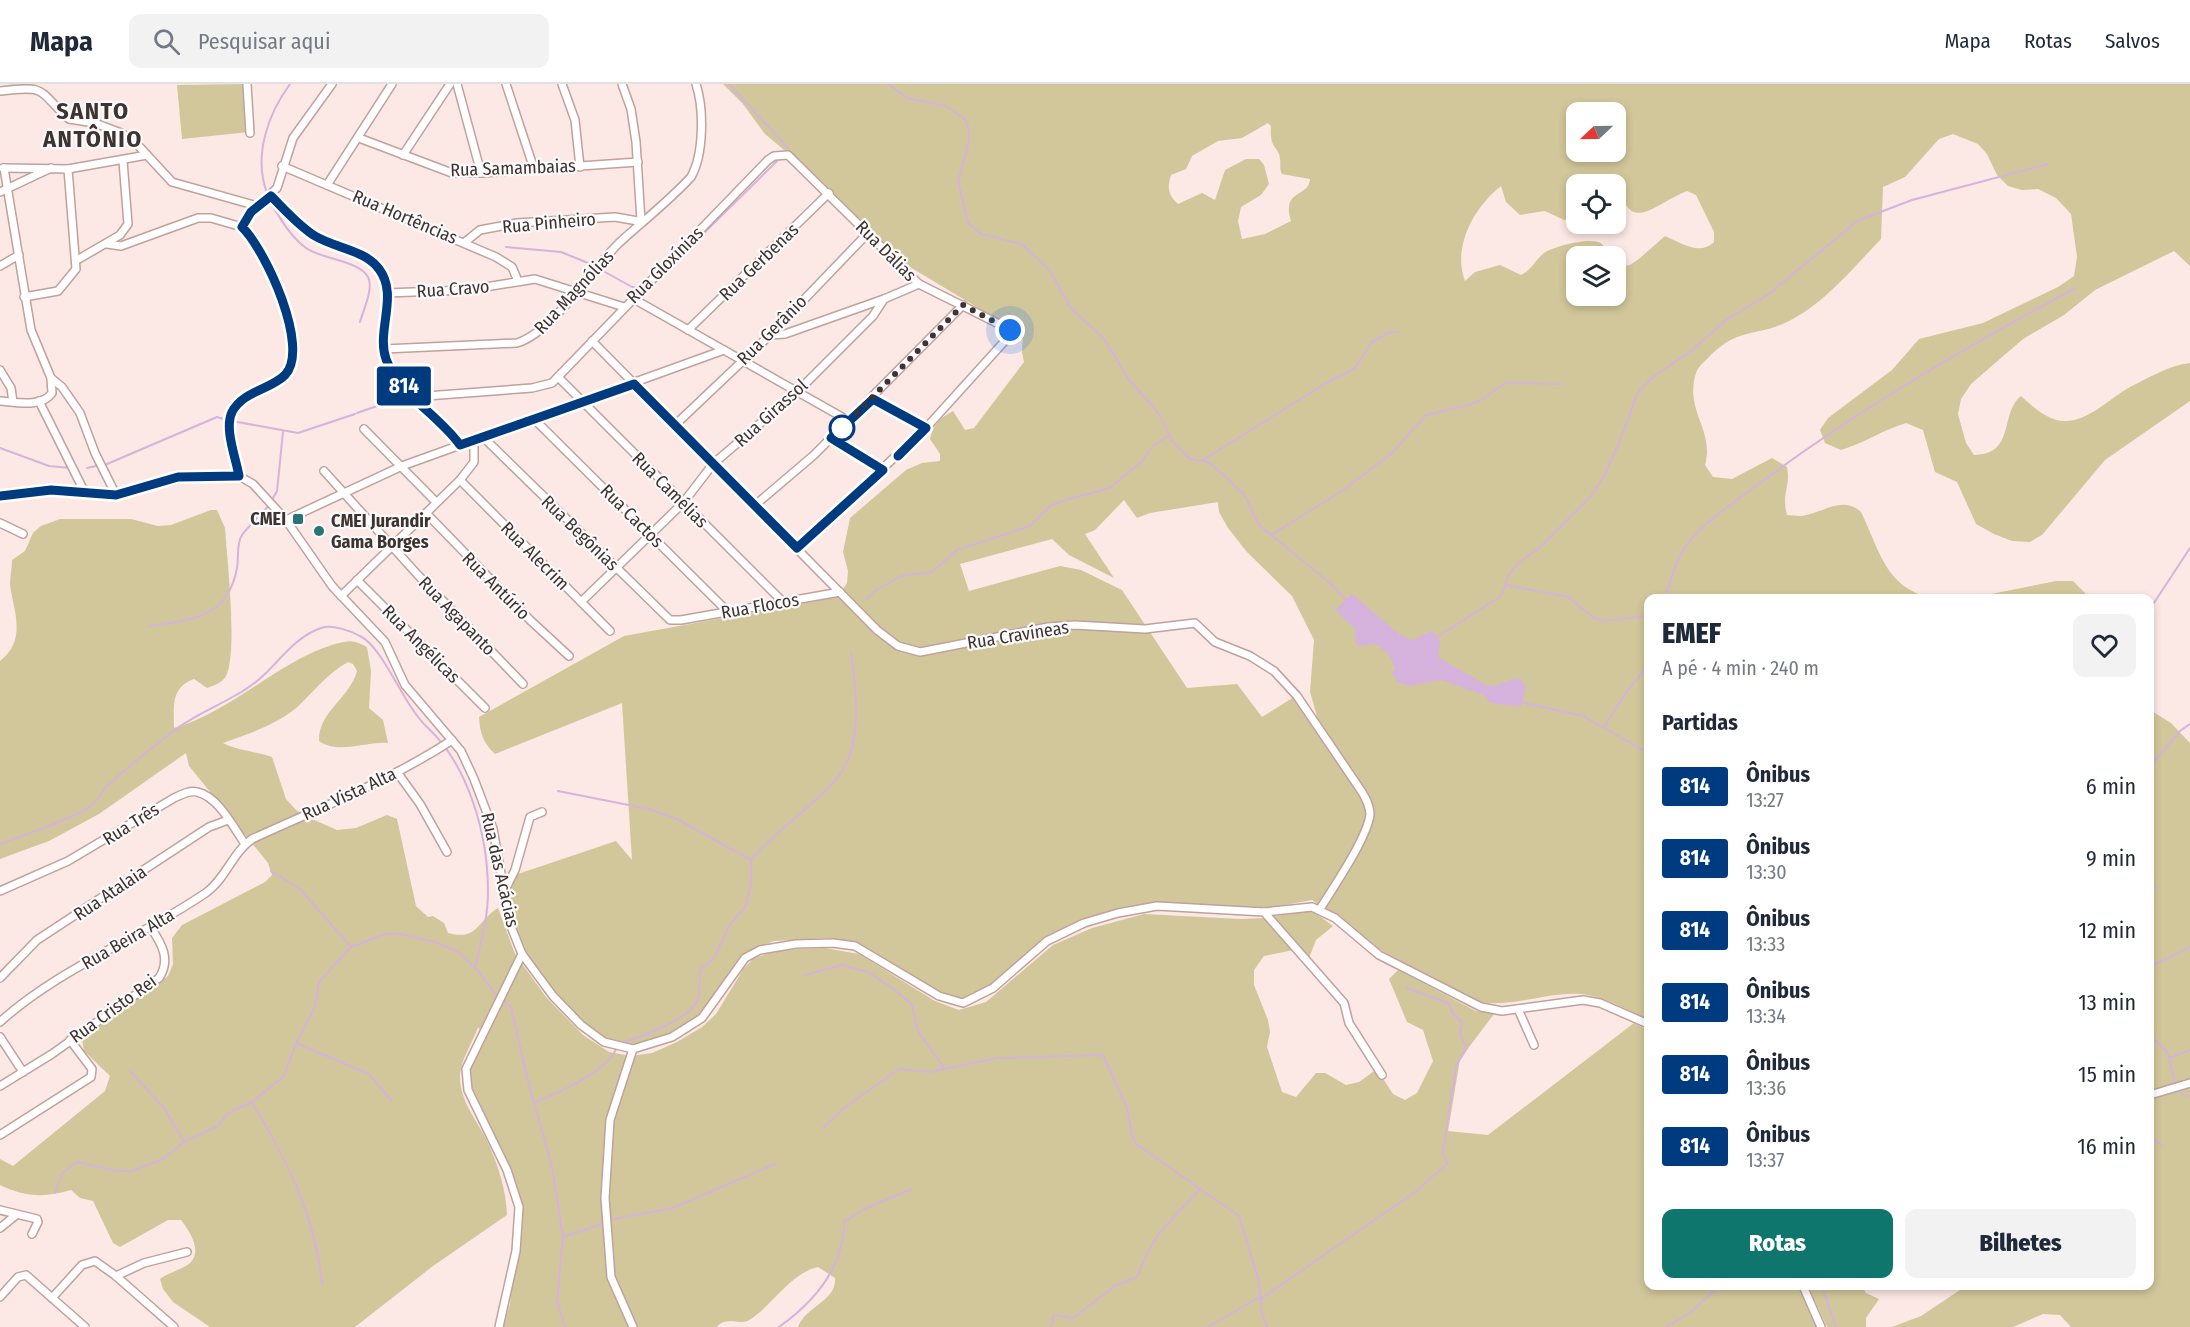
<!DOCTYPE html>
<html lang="pt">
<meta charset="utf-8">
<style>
:root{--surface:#fff;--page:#f2f2f3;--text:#1f2937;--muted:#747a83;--line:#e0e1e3;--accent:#0f766e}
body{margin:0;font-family:"Fira Sans Condensed",sans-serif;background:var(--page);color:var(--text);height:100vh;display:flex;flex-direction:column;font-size:22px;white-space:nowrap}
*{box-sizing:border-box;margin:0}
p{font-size:20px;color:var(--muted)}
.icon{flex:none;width:33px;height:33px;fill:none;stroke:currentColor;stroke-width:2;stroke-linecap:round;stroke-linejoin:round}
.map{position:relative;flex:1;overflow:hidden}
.panel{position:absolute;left:1644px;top:510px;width:510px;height:696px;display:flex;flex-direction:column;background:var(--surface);border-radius:12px;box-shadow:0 3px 9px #0003}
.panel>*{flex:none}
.badge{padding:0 12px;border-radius:4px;font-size:21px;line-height:39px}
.needle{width:39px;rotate:248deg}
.buttons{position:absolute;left:1566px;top:18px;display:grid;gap:12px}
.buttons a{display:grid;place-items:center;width:60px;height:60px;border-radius:12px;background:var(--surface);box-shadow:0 3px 9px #0003;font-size:30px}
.you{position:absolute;width:30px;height:30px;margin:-15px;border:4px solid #fff;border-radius:50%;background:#1a73e8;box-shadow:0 0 0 9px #1a73e833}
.map>.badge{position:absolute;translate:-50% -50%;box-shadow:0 0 0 3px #fff}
h2{padding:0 18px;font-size:22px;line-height:54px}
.round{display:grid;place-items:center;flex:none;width:63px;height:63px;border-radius:12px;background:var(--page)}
.headline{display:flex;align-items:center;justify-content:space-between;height:102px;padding:0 18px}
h1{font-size:28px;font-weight:800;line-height:45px}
.action{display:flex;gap:12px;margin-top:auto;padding:12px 18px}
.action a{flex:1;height:69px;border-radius:12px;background:var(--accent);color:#fff;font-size:24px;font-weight:800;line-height:69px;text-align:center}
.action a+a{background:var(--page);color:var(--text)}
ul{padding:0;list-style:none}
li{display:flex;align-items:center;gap:18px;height:72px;padding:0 18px}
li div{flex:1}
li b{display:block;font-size:22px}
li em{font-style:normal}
li .badge{min-width:66px;font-weight:700;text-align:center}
header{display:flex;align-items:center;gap:36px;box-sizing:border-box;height:84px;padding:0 30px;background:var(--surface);border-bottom:2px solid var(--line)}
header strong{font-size:28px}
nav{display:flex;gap:33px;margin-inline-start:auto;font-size:21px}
.search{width:420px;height:54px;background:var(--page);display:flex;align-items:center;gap:15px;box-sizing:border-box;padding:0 21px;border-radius:12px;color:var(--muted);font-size:22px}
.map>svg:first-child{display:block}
.green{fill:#d2c79a;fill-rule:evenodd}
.water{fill:#d5b3dc}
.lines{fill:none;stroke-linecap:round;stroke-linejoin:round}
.stream{stroke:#d5b3dc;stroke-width:2}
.minor-casing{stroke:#c0a19d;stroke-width:10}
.minor{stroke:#fff;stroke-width:7}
.line-casing{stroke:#fff;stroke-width:14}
.line{stroke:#003b80;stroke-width:9}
.walk{stroke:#3f3331;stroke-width:6;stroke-dasharray:0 10.8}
.stop-dot{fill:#fff;stroke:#003b80;stroke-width:3}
.poi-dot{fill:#287375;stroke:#fafafa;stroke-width:2}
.labels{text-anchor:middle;stroke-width:4.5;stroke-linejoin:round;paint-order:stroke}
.street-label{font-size:18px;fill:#3f3331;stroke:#fafafa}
.poi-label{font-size:18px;font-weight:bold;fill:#3f3331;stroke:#fafafa;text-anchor:end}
.district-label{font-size:24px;font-weight:bold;letter-spacing:1.5px;fill:#3f3331;stroke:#fafafa}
</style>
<header>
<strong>Mapa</strong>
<div class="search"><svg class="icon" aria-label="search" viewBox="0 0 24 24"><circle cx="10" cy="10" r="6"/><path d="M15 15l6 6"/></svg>Pesquisar aqui</div>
<nav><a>Mapa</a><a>Rotas</a><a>Salvos</a></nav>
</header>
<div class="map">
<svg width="2190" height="1243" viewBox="0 0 2190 1243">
<rect width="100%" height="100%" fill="#fce8e5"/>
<!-- green -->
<g class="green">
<path d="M244 0 249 48 182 55 177 1Z"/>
<path d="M723 0H2190V182L2174 167 2095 206 2064 231 2023 255 1971 300 1961 315 1958 330 1966 359 1974 371C2016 370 1999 330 2021 312 2032 322 2048 337 2064 337 2088 338 2110 314 2130 303 2148 294 2170 281 2190 279V317L2105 376 2042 451 2030 458 2012 457 1994 450 1976 440 1957 398 1935 388 1923 346 1906 339C1882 346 1865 359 1841 366L1825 359 1820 346 1828 334 1892 286 1919 255 1983 239 2058 203 2074 192 2077 173 2071 130 2056 114 2038 105 2022 106 2008 102 1997 91 1987 70 1978 60 1953 50 1939 55 1905 93 1883 103 1881 155C1853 184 1825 219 1789 237 1755 254 1738 242 1707 275 1703 279 1698 283 1696 289 1684 327 1715 346 1705 381L1713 393 1732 395 1772 374 1787 383C1791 404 1781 408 1787 431 1794 431 1800 433 1806 431 1826 427 1843 412 1861 428 1880 467 1885 503 1931 514H1648V936C1628 926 1605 913 1582 910 1547 907 1514 924 1479 918L1377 864 1312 816 1263 825H1240L1143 820 1089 834 1047 853 982 910 959 916 940 909 863 861 826 854 774 857 746 868 736 878 709 924 696 936 672 950 630 963 612 959 589 943 553 907 534 882 516 849 506 811 515 791 616 757 632 776 622 619 495 670C483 659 480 649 479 633L624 552 838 513 847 499 848 487 843 468 850 434 906 386 922 379 940 377V370L930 355C933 341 940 334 953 327L965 346 974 344 1024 278 1022 268 1023 251 905 180 802 81 765 50 743 20ZM1576 28H1616V68H1576ZM1268 39 1271 42C1269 66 1279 62 1280 75 1281 81 1279 84 1282 90L1310 95C1309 114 1281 105 1291 137L1265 150 1242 155 1238 137 1241 123 1261 111 1269 100 1264 81 1259 75H1246L1225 86 1215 116 1202 109 1178 120C1168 111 1167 104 1171 91L1186 85 1192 72 1218 57 1242 54ZM1612 93 1618 97C1629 153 1652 121 1687 107L1696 111 1714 148V158C1699 172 1682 159 1665 152L1640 174 1630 181 1618 183 1616 181V212H1576V172H1609C1607 169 1605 163 1602 160 1593 152 1554 162 1544 169 1535 176 1532 186 1521 191L1500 181 1475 188 1465 197C1452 163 1474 123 1501 102L1506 118 1520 131 1545 127 1564 136 1576 132V100H1603ZM1124 416 1137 434 1150 429 1218 418 1219 428 1228 444 1247 468 1292 512 1314 556 1310 608 1319 639 1294 613 1262 633 1237 600 1187 604 1122 506 1081 486 1060 482 969 507 960 480 1052 455 1069 471 1114 494 1085 450 1095 446Z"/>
<path d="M211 426H217L225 444C227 474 238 568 226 592 222 599 215 601 207 604L194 595C170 604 174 623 174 644 233 628 287 569 344 558 353 556 359 559 367 563L371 587 369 624 383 636 388 659C366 657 339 671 319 657 318 628 350 614 357 587L353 580 348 578C326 590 313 609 295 625 273 642 248 650 223 659 239 667 255 667 272 673L286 715 296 726 312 735 337 746 356 744 387 731 397 735 416 822 428 833 433 832 444 839 448 849C478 857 477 837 498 824L515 870 546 913 583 951 609 968 631 972 652 969 677 958 702 943 716 930 744 884 753 875 776 866 825 864 859 870 935 917 959 926 986 918 1053 861 1092 844 1144 830 1240 835 1265 834 1311 826 1333 842 1316 856 1309 874 1294 866 1264 872 1254 886V901L1268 936 1270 948 1267 963 1282 1008 1296 1013 1316 989H1325L1346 1001 1359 998 1377 985 1393 1010 1405 1016 1417 1009 1433 977 1423 946 1407 938 1389 895 1398 886 1476 927 1494 930 1460 975 1448 1047 1488 1051 1634 939 1648 946V1202H1799L1816 1243H798C806 1222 837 1217 835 1194L818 1183C791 1189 774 1219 751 1235 740 1243 727 1231 717 1243H503L510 1220 516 1170 523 1139 522 1123 508 1080 471 1001 470 986 484 952 478 943C473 958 461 975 460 991 459 1017 478 1037 488 1059 499 1083 506 1106 507 1131L433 1182 355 1243H210L173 1218 163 1205 160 1195C169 1188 182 1186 190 1179 203 1167 189 1146 181 1136H168L120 1163 113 1159 93 1117 80 1114 71 1106C44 1114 25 1113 0 1101V1075L13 1082 105 1007 110 992 84 967 82 955 168 892 173 880 172 854 182 841 265 798 272 791 268 779 189 682 186 669 99 730 49 757 0 775V577C27 556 14 528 10 501 10 493 12 484 12 476L25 467 33 449 41 442 60 435H131L158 442 171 441Z"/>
<path d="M2056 497H2073L2090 514H1971Z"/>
<path d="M2150 626 2171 639 2190 659V1243H2071L2060 1231 2043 1230 2013 1243H1892L1921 1232 1966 1202H2150Z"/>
<path d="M1808 1202H1862L1866 1209 1879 1215 1866 1234V1243H1827Z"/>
</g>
<!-- water -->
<path class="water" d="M1352 510 1399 550 1413 556 1431 547 1435 549 1440 558 1438 573 1486 601C1500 604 1508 593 1521 595L1526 603 1521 623 1490 619 1483 611 1442 596 1409 602 1397 598 1392 589 1395 584 1389 571 1376 560 1358 562 1355 557V545L1335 526Z"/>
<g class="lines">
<!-- stream -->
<g class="stream">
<path d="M729 0 788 64"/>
<path d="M888 0 907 14 946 22 965 35 969 45V57L958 97 968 139 981 150 1022 160 1050 187 1070 223 1105 256 1127 293 1159 330 1173 358 1190 375 1209 378 1244 410 1259 441 1330 499 1347 517"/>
<path d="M267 109C253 72 268 30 290 0"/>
<path d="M272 121C282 137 290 152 306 164 321 175 360 177 368 193 374 204 363 227 360 238"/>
<path d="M704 149 777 77"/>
<path d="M506 163 561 168 593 181"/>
<path d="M687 164 701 152"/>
<path d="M605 188 632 203 640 204"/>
<path d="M357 329 406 312"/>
<path d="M232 337 298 349 355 330"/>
<path d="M0 364 49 382 70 384"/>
<path d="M1203 376 1326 299 1355 284 1372 258 1391 248H1399"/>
<path d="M107 380 217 333 227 336"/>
<path d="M87 384 96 382"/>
<path d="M273 414 277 407 283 348"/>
<path d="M1271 451 1342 407 1392 369 1426 331 1469 321 1483 315 1505 299 1562 300"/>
<path d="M1506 501 1568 513 1593 533 1603 537 1648 532"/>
<path d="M1664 514C1670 500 1674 482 1682 468 1697 442 1736 417 1760 399 1859 325 1967 262 2076 204"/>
<path d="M867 515 876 506 901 492 932 488 957 466 1030 442 1050 422 1062 417 1110 404 1141 378 1155 360 1169 352"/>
<path d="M2150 525 2190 464"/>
<path d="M149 542C192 536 228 534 237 484 239 474 236 460 242 451 250 440 261 431 270 420"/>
<path d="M1437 553 1501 512 1510 489 1519 478 1537 466 1591 412 1603 394 1619 359 1638 308 1653 293 1691 267 1726 236 1769 210 1857 137 1912 116 2048 80"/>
<path d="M1520 618 1583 632 1648 669"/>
<path d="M1604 643 1627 607 1648 582"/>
<path d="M2150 683 2180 647 2190 640"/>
<path d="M558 707 649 725 675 734 751 776"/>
<path d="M0 760C21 752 76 734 92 721 99 716 102 706 109 700 131 681 155 661 179 643 207 623 241 614 266 589 282 573 299 551 321 544 332 540 351 547 360 552 384 564 403 621 427 643 469 682 488 751 488 808 488 834 481 859 475 884"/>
<path d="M271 787 300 805 351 863"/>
<path d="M2150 814 2155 801"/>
<path d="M2150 883 2190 863"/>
<path d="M805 891 842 881 868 888 895 906 912 921 918 947 944 984"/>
<path d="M503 916 511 923 528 997 552 1083 563 1153 557 1217 565 1243"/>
<path d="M2150 951 2168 969 2175 999 2182 1010 2190 1012"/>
<path d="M296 959 369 990 392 1017"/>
<path d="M621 959C640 953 692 935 698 915 701 906 699 895 700 886L714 874 729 842 746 822 751 800V776C776 745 811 725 837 694 864 663 856 606 851 569"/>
<path d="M2169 974 2190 966"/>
<path d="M130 987 164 1024 184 1058"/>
<path d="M252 1018C287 1077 316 1132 322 1201"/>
<path d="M534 1019C558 1008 608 988 617 963"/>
<path d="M823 1044 844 1024 899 985 930 988 997 974 1103 971 1127 1024 1132 1051 1136 1060 1239 1132 1258 1194 1262 1229 1267 1243"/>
<path d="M2150 1051 2162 1062"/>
<path d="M55 1109 62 1089 77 1078 117 1087H131L163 1075 184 1058 218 1042 227 1030 252 1018 284 992 296 959 315 923 319 898 351 863 385 850H401L435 858 458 868 473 881 498 913"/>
<path d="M563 1153 619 1134 673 1124 775 1080"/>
<path d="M1822 1202 1836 1243"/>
<path d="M1262 1214 1415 1108 1447 1080 1443 1068 1456 982 1467 964 1460 951 1462 938 1454 931 1448 919 1407 904"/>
<path d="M779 1243C814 1218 844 1183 844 1138L864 1125 912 1105"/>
<path d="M1051 1243 1054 1231 1073 1234 1115 1202 1137 1193 1148 1167 1161 1147 1200 1105"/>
<path d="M1208 1243 1261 1212"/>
<path d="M1666 1243 1690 1229 1719 1202"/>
</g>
<!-- minor casing -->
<g class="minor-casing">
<g id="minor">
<path d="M247 0 250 49"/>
<path d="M457 0 481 89"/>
<path d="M506 0 534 85"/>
<path d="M562 0 575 36 580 83"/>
<path d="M622 0 631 25 636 58 641 137"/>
<path d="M0 7C48 1 37 6 69 35L95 39 121 49 135 58 172 98 257 122"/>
<path d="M359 54 452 89H481L638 78"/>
<path d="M403 71 450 0"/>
<path d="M282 82 496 173 512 183 518 197"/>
<path d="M3 84 68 85 147 71"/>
<path d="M4 84 31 246 51 294 62 303 80 329 95 369 116 411"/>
<path d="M327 101 392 0"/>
<path d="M0 108 51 84"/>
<path d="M271 112C285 126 299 142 315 152 335 164 365 166 379 185 399 211 376 247 386 275 399 311 439 331 460 361"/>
<path d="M465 158 480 146 517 139 615 133 638 137"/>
<path d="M107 160 121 162 198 134H211L242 143"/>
<path d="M77 176 120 151 128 140 123 77"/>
<path d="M0 182 19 171"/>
<path d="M386 209 467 206 535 195 624 223"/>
<path d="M24 213 58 207 76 185 68 85"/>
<path d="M632 214 849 337"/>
<path d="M688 246 829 109"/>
<path d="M770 251 785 250 884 215 919 200"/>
<path d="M592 257 877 546 898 562 920 568 1048 543 1075 541 1145 545 1195 539 1215 558 1250 572 1274 587 1286 600 1297 612 1362 708C1366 715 1370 722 1370 730 1368 753 1333 804 1320 825"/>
<path d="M384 265 517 259C553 248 590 187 619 159 643 137 669 117 691 93 704 70 704 25 696 0"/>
<path d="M0 286 11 304 13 318"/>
<path d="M558 293 783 518"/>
<path d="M413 313 532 304 552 299 768 76 774 72 788 71 919 200 1007 244 1012 249 926 344 797 464"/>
<path d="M873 315 926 344"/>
<path d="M0 317C15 318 42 324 52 309L51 294"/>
<path d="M39 317 85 409"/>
<path d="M535 336 728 528"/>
<path d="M675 341 770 251 867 150"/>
<path d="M364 345 436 418"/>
<path d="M483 353 670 536H681L840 508"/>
<path d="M831 354 883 386"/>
<path d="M324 387 417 490 523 600"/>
<path d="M239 392C236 374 224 345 232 328 243 307 269 306 285 291 312 263 265 166 242 143L251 128 277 104 293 54 332 0"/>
<path d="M460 396 610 547"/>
<path d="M0 412 51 406 116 411 191 392H239L253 400 286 436 332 502 385 558 405 601 461 667 474 695 493 745 510 840 522 870 553 912 581 941 604 958 633 965 672 953 702 934 745 874 760 866 796 860 833 859 855 862 939 912 963 919 993 904 1047 857 1084 839 1118 829 1157 822 1264 828 1312 823 1335 834 1379 871 1481 923 1502 927 1583 916 1600 919 1648 940"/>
<path d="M754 422 814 371 963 221"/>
<path d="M426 429 530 536 569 572"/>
<path d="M286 436 402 382 724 266"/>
<path d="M0 439 23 450"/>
<path d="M357 496 485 624"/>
<path d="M341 512 460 396 474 378V357"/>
<path d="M581 518 683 419 713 380 798 307 873 232 884 215"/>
<path d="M397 688 420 720 447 768"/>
<path d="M0 807 68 777 174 714C181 711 189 706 197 708 218 712 234 744 245 760"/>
<path d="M503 810 515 786 530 733 542 728"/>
<path d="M1264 828 1344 919 1349 939 1382 991"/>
<path d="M0 894 37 856 209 743 228 736"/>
<path d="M1518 925 1534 961"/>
<path d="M0 938C58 885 142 853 207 808 226 794 233 768 252 755 319 724 390 697 452 656"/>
<path d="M0 953 23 988"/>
<path d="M0 1002 52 970 159 894C171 876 162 860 151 844"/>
<path d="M2150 1011 2190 999"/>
<path d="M0 1051 91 993 92 985 70 956"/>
<path d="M0 1126 37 1135 38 1138 32 1150"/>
<path d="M0 1144 16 1131"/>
<path d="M116 1192 144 1179 187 1168"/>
<path d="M1803 1202 1821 1243"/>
<path d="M0 1213 18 1193 26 1191 85 1243"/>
<path d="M52 1214 82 1181 95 1177 116 1192 174 1243"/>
<path d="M499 1243 516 1167 519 1123 507 1086 468 1006 466 985 522 870"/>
<path d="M633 1243 611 1193 605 1114 610 1036 633 965"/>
</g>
</g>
<!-- minor -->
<use href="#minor" class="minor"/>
</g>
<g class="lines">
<!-- line casing -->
<g class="line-casing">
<path id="line" d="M0 412 51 406 116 411 178 393 239 392C236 374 224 345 232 328 243 307 270 306 285 291 311 264 265 165 242 143L251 128 271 112C285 126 299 142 315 152 335 164 365 166 379 185 399 211 376 247 386 275 399 311 439 331 460 361L634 300 797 464 883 386 831 354 873 315 926 344 898 372"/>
</g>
<!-- line -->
<use href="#line" class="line"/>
<!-- walk -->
<path class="walk" d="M842 344 963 221 1010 246"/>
</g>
<!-- markers -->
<circle class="stop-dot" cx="842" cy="344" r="12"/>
<g class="poi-dot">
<rect x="292" y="429" width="12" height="12" rx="3"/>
<circle cx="319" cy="447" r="6"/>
</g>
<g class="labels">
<!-- street labels -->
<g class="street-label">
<text transform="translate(513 84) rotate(-2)" y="6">Rua Samambaias</text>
<text transform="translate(405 133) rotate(23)" y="6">Rua Hortências</text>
<text transform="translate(549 139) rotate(-5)" y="6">Rua Pinheiro</text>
<text transform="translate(886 167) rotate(45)" y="6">Rua Dálias</text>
<text transform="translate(759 178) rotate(-44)" y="6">Rua Gerbenas</text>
<text transform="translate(665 181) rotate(-45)" y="6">Rua Gloxínias</text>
<text transform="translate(453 205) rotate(-4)" y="6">Rua Cravo</text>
<text transform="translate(574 208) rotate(-47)" y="6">Rua Magnólias</text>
<text transform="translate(772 246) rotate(-45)" y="6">Rua Gerânio</text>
<text transform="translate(771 329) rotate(-42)" y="6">Rua Girassol</text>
<text transform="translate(670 406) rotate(45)" y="6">Rua Camélias</text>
<text transform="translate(632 432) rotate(45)" y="6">Rua Cactos</text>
<text transform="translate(580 449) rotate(44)" y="6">Rua Begônias</text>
<text transform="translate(535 472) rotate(45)" y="6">Rua Alecrim</text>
<text transform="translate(496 502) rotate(45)" y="6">Rua Antúrio</text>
<text transform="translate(760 522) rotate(-10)" y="6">Rua Flocos</text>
<text transform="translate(457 532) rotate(46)" y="6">Rua Agapanto</text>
<text transform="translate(1018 551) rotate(-9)" y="6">Rua Cravíneas</text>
<text transform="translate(421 560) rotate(45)" y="6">Rua Angélicas</text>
<text transform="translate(349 710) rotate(-25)" y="6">Rua Vista Alta</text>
<text transform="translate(131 740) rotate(-32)" y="6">Rua Três</text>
<text transform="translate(500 786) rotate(77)" y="6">Rua das Acácias</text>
<text transform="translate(110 809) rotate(-34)" y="6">Rua Atalaia</text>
<text transform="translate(128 855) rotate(-30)" y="6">Rua Beira Alta</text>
<text transform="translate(113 925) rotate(-36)" y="6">Rua Cristo Rei</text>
</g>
<!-- poi labels -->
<g class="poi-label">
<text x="286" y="441">CMEI</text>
<text x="331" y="443" text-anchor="start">CMEI Jurandir<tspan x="331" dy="21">Gama Borges</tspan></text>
</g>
<!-- district labels -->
<g class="district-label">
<text x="93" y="35">SANTO<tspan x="93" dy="28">ANTÔNIO</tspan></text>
</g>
</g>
</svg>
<div class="buttons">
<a><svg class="needle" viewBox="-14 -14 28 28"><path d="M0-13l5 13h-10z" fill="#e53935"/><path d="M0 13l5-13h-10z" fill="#747a83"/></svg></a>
<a><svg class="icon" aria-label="locate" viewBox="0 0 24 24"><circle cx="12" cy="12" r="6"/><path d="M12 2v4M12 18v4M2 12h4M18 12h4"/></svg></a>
<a><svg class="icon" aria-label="layers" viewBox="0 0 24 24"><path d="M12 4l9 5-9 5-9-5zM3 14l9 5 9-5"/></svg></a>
</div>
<div class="you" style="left:1010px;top:246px"></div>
<b class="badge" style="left:404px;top:302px;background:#003b80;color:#fff">814</b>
<section class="panel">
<div class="headline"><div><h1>EMEF</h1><p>A pé · 4 min · 240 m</p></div><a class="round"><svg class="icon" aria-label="heart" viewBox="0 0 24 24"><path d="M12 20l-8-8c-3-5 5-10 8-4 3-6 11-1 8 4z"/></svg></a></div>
<h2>Partidas</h2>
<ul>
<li><span class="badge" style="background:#003b80;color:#fff">814</span><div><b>Ônibus</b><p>13:27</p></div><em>6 min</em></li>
<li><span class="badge" style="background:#003b80;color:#fff">814</span><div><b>Ônibus</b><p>13:30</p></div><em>9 min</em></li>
<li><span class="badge" style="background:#003b80;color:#fff">814</span><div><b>Ônibus</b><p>13:33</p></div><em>12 min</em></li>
<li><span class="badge" style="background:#003b80;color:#fff">814</span><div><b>Ônibus</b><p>13:34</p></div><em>13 min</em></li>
<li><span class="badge" style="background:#003b80;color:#fff">814</span><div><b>Ônibus</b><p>13:36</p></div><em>15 min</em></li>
<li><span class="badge" style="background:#003b80;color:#fff">814</span><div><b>Ônibus</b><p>13:37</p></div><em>16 min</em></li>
</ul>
<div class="action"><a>Rotas</a><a>Bilhetes</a></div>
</section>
</div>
